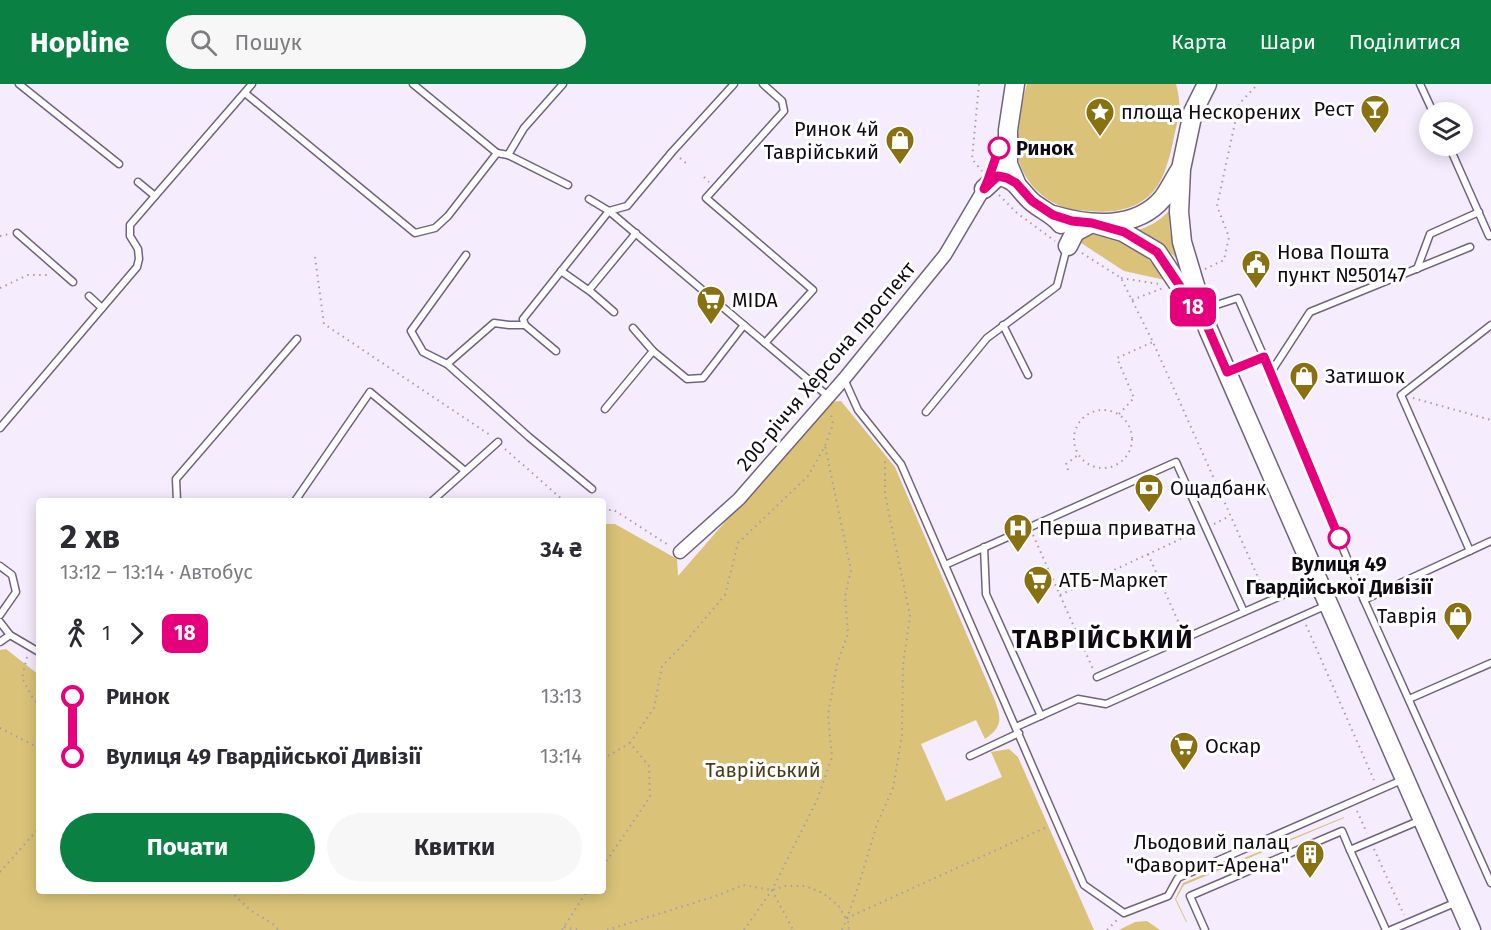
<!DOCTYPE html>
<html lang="uk">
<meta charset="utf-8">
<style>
:root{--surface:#fff;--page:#f7f7f7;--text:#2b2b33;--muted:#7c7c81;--accent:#0b8043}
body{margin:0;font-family:"Fira Sans",sans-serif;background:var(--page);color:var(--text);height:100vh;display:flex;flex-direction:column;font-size:22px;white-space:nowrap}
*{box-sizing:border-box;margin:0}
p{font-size:20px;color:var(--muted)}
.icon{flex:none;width:33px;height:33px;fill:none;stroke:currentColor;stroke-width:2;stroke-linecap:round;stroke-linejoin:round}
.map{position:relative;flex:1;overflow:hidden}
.sheet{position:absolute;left:36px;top:414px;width:570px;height:396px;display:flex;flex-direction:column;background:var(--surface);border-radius:6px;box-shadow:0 3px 15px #0003}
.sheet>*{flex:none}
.badge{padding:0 12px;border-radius:9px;font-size:21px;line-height:39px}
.fabs{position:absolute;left:1419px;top:18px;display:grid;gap:12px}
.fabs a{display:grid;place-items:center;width:54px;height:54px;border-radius:50%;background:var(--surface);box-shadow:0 3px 15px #0003;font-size:30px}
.map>.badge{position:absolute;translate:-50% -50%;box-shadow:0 0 0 3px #fff}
.legs{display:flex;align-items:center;gap:9px;height:66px;padding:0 24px;font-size:20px}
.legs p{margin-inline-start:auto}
.headline{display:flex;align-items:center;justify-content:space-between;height:102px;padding:0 24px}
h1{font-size:33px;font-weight:700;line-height:45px}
.primary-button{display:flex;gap:12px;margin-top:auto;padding:12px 24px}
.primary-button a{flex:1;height:69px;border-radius:36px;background:var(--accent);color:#fff;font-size:24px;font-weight:700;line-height:69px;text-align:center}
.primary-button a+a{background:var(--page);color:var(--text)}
ul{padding:0 24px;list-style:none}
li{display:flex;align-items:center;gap:21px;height:60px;font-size:22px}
li i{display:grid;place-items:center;width:9px;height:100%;margin:0 8px;background:currentColor}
li i::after{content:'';width:15px;height:15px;margin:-8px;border:4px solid;border-radius:50%;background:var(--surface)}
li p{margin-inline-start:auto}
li:first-child i{background:linear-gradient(#0000 50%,currentColor 0)}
li:last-child i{background:linear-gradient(currentColor 50%,#0000 0)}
header{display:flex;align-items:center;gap:36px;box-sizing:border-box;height:84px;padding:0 30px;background:var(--accent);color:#fff}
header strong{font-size:28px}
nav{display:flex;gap:33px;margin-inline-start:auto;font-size:21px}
.search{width:420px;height:54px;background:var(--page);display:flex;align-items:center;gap:15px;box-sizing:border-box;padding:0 21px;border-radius:33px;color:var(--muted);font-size:22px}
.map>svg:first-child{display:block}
.green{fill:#dac378}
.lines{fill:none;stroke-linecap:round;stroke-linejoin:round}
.lane-casing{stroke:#71637d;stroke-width:9}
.street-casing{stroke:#71637d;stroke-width:15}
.secondary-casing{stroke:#71637d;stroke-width:21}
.path{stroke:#a59dac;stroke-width:2;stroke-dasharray:1.5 4.5;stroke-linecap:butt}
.lane{stroke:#fff;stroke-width:6}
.street{stroke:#fff;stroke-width:12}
.secondary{stroke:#fff;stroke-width:18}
.line-1-casing{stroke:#fff;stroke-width:14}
.line-1{stroke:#e6007e;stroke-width:9}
.stop-1-dot{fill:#fff;stroke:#e6007e;stroke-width:3}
.labels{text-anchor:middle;stroke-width:6;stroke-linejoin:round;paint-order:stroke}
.poi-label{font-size:20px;fill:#100a14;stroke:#fff;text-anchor:start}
.stop-label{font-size:20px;font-weight:bold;fill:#100a14;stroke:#fff;text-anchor:start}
.street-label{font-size:20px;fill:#100a14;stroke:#fff}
.park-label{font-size:20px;fill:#493d18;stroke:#fff}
.district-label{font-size:26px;font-weight:bold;letter-spacing:1.5px;fill:#100a14;stroke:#fff}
</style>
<header>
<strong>Hopline</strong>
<div class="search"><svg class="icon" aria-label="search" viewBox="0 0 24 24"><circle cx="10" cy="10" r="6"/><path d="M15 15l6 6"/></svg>Пошук</div>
<nav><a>Карта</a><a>Шари</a><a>Поділитися</a></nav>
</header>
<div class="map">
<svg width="1491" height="846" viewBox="0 0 1491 846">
<rect width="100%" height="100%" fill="#f5ecfe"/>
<!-- green -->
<g class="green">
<path d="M1027 0H1176C1183 27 1178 33 1173 58 1169 76 1163 100 1149 112 1132 127 1110 129 1089 127 1081 126 1073 126 1066 124 1043 117 1023 97 1018 73 1016 61 1019 48 1020 36 1022 24 1023 12 1027 0Z"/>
<path d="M1169 127 1170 148 1178 176 1158 157 1138 146C1151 142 1159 137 1169 127Z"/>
<path d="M1092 150C1099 151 1105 152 1112 153 1134 159 1154 178 1165 196L1124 187 1078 157 1079 153Z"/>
<path d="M841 317 895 383 994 614C1001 633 1004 642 985 655L976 636 921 660 946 717 1002 693 991 668 1009 665 1018 673 1094 846H0V566L6 565 39 591V807H603V440H615L677 475 678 492 829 318Z"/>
<path d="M1344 733V734L1184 801 1176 815 1187 838H1186L1175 815 1183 799Z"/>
<path d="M1147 837 1160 846H1119L1135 838Z"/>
</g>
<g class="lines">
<!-- lane casing -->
<g class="lane-casing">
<g id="lane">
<path d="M19 0 119 80"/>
<path d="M413 0 497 69"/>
<path d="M563 0 524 44 508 71 568 101"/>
<path d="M763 0 782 17 784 27 706 114 813 206 765 259"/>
<path d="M1420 0 1433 28"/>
<path d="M245 9 415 149 435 144 448 132 497 69 508 71"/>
<path d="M1449 62 1489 152 1491 151"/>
<path d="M138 98 155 112 252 0"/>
<path d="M589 115 609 127 829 313"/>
<path d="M17 149 73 198"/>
<path d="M1417 185 1430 150 1479 128"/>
<path d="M561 187 591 208 614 228"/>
<path d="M589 206 636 149"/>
<path d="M89 212 102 224"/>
<path d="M1204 225 1238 214 1264 273 1228 288"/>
<path d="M525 241H509L494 239 447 280 529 353 592 405"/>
<path d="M1003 241 1028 291"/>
<path d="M633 244 653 267"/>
<path d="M556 267 525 241 523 235 609 127 627 122 672 68 734 0"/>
<path d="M1264 273 1271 288 1364 516 1491 799"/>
<path d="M447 280 423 268 411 247 466 171"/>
<path d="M1271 288 1310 228 1470 163"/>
<path d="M844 295 858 326 901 380 1084 801 1124 829 1168 812 1178 794 1402 696"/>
<path d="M605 325 653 267 687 295 703 294 744 241"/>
<path d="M926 328 987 254 1057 202 1067 163"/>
<path d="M0 344 137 183 139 175 138 165 130 152V141L155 112"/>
<path d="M177 417 176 395 297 255"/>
<path d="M295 417 370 308 465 387"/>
<path d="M432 417 498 358"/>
<path d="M984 463 986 510 1041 632"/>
<path d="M1470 467 1401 311 1491 241"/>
<path d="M945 481 1176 378 1244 528 1317 496"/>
<path d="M0 482 12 491 16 508 0 531"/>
<path d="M1364 516 1491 457"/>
<path d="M0 538 10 551 39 568"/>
<path d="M0 558 10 551"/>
<path d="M1097 593 1244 528"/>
<path d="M1409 615 1491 579"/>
<path d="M1016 643 1078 615 1106 620 1327 521"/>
<path d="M970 672 1019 649"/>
<path d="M1350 766 1386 846"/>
<path d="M1205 846 1190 812 1342 747 1350 766 1421 736"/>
<path d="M1391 846 1457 818"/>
</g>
</g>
<!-- street casing -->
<g class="street-casing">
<path id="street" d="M680 468 739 415 844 295 945 171 984 105"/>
</g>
<!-- secondary casing -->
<g class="secondary-casing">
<g id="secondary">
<path d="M1015 0 1008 46V80L1016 99"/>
<path d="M1207 0 1193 28 1181 85 1179 128 1182 158 1208 245 1471 846"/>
<path d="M984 105 998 92C1017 95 1018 105 1031 117 1041 126 1052 129 1061 140"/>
<path d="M1053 131C1090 142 1136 146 1163 114 1169 106 1174 95 1180 86"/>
<path d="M1068 162 1075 148 1092 139 1123 148 1157 168 1199 231"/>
</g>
</g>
<!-- path -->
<g class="path">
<path d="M979 0 972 75 982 87"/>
<path d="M680 74 687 80"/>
<path d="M704 93 709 98"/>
<path d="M999 111 1017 129 1055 157"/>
<path d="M0 152 9 150"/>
<path d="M1082 169 1121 194 1153 258 1265 509"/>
<path d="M315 173 324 240 490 351"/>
<path d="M1205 185 1224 176 1229 153 1217 122 1239 20 1258 0"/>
<path d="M1121 194 1159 200"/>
<path d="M0 204 28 191H48"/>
<path d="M1132 216 1163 204"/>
<path d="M1413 314 1491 336"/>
<circle cx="1103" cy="355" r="29"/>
<path d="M1119 330 1134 314 1117 274 1153 258"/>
<path d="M505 365 564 417"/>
<path d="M1068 386 1066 380 1078 371"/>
<path d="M1222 411 1234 407"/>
<path d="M603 426H614L670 462"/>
<path d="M1214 440 1230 432"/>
<path d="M1033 451 1093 585"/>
<path d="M1148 470 1182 546"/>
<path d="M1060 511 1198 447"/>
<path d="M1306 541 1374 696"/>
<path d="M27 573 22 594 33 614 39 622"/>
<path d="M0 644 39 664"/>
<path d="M603 675 630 659"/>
<path d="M1357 727 1367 749"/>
<path d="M1374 765 1404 831"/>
<path d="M603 782 650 713 649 682 630 659 654 624 662 582 682 562 725 511 738 459 808 392 825 362 833 340 831 330"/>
<path d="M0 788 39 744"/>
<path d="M772 806 793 846"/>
<path d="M230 807 250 826 273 840 279 846"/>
<path d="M847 834 1049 742"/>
<path d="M564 843 579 846"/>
<path d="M562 846 587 807"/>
<path d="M607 846 716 812 743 801 772 806 786 802H805L823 809 838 821 848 838 849 846"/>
<path d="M744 846 772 806 817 716 832 673 828 631 837 580 848 550 845 512 851 486 825 362"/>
<path d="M842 846 847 834 859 800 877 740 893 704 902 651 903 581 910 532 885 410V375"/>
<path d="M1107 846 1118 835"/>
</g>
<!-- lane -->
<use href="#lane" class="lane"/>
<!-- street -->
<use href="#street" class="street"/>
<!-- secondary -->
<use href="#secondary" class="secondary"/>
</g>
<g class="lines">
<!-- line-1 casing -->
<g class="line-1-casing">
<path id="line-1" d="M999 64 988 96 984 105 998 92 1007 94 1016 99 1032 117 1053 131 1072 137 1092 139 1124 148 1157 168 1208 244 1227 288 1264 273 1339 454"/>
</g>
<!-- line-1 -->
<use href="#line-1" class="line-1"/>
</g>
<!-- icons -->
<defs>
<g id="bar-pin" transform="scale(1.5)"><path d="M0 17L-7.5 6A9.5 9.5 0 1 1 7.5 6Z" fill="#897112" stroke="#fff"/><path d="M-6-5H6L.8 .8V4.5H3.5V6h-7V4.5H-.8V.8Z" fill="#fff"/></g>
<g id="sight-pin" transform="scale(1.5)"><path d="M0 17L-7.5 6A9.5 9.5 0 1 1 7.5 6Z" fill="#897112" stroke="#fff"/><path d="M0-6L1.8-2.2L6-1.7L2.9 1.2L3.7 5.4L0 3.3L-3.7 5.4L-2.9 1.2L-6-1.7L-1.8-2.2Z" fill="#fff"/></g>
<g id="shop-pin" transform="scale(1.5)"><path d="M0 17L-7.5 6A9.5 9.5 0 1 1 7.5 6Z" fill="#897112" stroke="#fff"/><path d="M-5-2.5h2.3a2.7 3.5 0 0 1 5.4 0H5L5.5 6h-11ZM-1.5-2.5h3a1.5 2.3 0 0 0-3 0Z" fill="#fff"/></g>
<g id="civic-pin" transform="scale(1.5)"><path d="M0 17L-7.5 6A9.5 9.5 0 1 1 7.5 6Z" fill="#897112" stroke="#fff"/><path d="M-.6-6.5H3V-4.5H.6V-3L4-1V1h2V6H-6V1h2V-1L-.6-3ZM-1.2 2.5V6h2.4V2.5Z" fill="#fff"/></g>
<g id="supermarket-pin" transform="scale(1.5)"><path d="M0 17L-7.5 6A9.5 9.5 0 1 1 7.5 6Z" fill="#897112" stroke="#fff"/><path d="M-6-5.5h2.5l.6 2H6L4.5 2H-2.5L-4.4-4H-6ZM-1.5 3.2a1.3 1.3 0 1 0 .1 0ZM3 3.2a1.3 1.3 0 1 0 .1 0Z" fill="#fff"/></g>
<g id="bank-pin" transform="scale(1.5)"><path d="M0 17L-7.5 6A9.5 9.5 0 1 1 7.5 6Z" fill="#897112" stroke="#fff"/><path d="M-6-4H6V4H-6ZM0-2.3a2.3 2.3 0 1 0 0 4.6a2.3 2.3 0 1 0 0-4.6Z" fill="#fff"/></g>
<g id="hospital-pin" transform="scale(1.5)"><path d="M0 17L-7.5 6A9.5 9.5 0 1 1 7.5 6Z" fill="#897112" stroke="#fff"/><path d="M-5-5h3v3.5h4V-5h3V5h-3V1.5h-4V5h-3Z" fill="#fff"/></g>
<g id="building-pin" transform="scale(1.5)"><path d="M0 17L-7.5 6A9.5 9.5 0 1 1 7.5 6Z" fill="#897112" stroke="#fff"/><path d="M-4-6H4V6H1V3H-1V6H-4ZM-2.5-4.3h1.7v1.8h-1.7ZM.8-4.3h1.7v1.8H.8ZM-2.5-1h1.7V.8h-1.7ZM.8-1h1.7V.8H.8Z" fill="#fff"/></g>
</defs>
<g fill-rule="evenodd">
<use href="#bar-pin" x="1375" y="25"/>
<use href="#sight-pin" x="1100" y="28"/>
<use href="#shop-pin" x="900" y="56"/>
<use href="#civic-pin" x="1256" y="180"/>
<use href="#supermarket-pin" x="711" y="216"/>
<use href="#shop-pin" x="1304" y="292"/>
<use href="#bank-pin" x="1149" y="404"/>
<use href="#hospital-pin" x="1018" y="444"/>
<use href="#supermarket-pin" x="1038" y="496"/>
<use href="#shop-pin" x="1458" y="532"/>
<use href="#supermarket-pin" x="1184" y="662"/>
<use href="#building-pin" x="1310" y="770"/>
</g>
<!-- markers -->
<g class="stop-1-dot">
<circle cx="999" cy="64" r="10"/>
<circle cx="1339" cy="454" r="10"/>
</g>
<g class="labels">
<!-- poi labels -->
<g class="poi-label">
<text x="1354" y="32" text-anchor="end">Рест</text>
<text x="1121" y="35">площа Нескорених</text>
<text x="879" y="52" text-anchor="end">Ринок 4й<tspan x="879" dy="23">Таврійський</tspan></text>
<text x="1277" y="175">Нова Пошта<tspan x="1277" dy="23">пункт №50147</tspan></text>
<text x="732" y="223">MIDA</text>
<text x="1325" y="299">Затишок</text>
<text x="1170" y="411">Ощадбанк</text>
<text x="1039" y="451">Перша приватна</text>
<text x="1059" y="503">АТБ-Маркет</text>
<text x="1437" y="539" text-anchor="end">Таврія</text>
<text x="1205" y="669">Оскар</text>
<text x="1289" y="765" text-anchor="end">Льодовий палац<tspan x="1289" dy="23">"Фаворит-Арена"</tspan></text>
</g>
<!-- stop labels -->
<g class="stop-label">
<text x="1016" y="71">Ринок</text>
<text x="1339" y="487" text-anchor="middle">Вулиця 49<tspan x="1339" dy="23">Гвардійської Дивізії</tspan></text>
</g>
<!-- street labels -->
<g class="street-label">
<text transform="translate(826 282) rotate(-50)" y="7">200-річчя Херсона проспект</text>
</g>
<!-- park labels -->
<g class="park-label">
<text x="763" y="693">Таврійський</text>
</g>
<!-- district labels -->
<g class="district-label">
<text x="1103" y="564">ТАВРІЙСЬКИЙ</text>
</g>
</g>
</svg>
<div class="fabs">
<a><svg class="icon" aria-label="layers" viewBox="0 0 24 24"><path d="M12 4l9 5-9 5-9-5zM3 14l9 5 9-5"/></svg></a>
</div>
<b class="badge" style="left:1193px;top:223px;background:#e6007e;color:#fff">18</b>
<section class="sheet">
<div class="headline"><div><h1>2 хв</h1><p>13:12 – 13:14 · Автобус</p></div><b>34 ₴</b></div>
<div class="legs"><svg class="icon" aria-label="walk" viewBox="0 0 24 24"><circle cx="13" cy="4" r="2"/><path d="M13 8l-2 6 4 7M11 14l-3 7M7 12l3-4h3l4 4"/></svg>1<svg class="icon" aria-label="forward" viewBox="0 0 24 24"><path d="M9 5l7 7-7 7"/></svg><b class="badge" style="background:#e6007e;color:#fff">18</b></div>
<ul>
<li><i style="color:#e6007e"></i><b>Ринок</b><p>13:13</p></li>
<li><i style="color:#e6007e"></i><b>Вулиця 49 Гвардійської Дивізії</b><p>13:14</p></li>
</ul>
<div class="primary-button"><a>Почати</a><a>Квитки</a></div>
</section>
</div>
